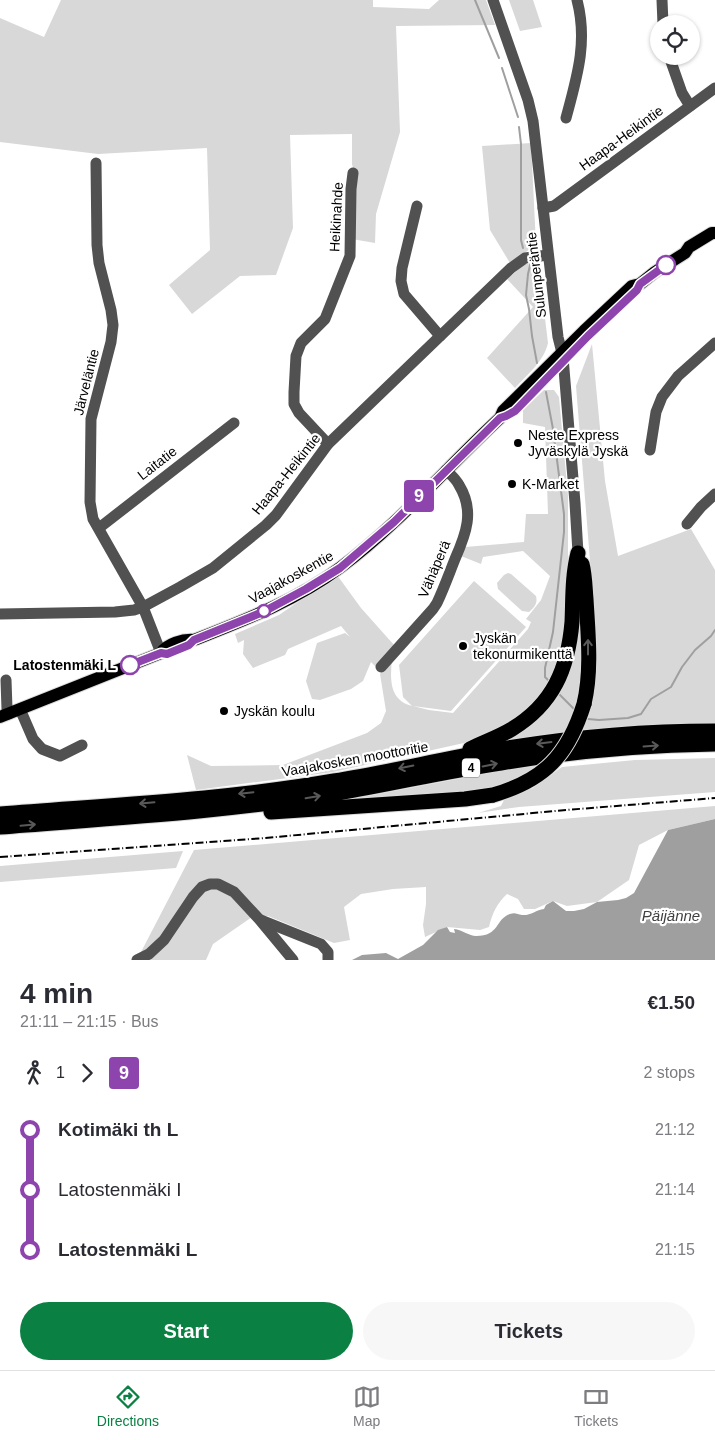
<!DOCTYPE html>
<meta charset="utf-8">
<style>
:root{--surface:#fff;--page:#f7f7f7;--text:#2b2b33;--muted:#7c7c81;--line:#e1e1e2;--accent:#0b8043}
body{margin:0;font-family:Arial,sans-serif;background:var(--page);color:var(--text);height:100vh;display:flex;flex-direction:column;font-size:19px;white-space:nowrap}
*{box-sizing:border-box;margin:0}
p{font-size:16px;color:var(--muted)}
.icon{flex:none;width:28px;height:28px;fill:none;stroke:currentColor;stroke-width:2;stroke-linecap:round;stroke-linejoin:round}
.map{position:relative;height:960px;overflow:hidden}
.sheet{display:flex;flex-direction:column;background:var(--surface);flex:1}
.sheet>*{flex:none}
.badge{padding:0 10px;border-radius:4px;font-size:18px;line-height:32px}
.controls{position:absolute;left:650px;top:15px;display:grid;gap:10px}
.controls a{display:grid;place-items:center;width:50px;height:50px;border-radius:50%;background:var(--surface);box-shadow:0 1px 4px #0004;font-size:25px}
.map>.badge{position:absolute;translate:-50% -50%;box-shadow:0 0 0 2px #fff}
.legs{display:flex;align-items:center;gap:8px;height:55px;padding:0 20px;font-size:16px}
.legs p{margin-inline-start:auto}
.head{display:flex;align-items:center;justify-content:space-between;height:85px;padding:0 20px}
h1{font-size:28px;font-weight:700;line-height:38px}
.action{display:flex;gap:10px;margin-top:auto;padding:10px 20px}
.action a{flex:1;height:58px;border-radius:30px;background:var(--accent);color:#fff;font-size:20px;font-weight:700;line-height:58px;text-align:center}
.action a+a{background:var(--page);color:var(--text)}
ul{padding:0 20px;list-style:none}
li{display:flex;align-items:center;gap:18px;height:60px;font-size:19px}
li i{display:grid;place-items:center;width:8px;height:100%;margin:0 6px;background:currentColor}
li i::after{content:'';width:12px;height:12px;margin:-6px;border:4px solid;border-radius:50%;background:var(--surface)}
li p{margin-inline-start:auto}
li:first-child i{background:linear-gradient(#0000 50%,currentColor 0)}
li:last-child i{background:linear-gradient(currentColor 50%,#0000 0)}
.tab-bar{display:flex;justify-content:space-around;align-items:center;height:70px;border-top:1px solid var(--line);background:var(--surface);font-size:14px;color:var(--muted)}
.tab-bar a{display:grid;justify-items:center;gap:2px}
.tab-bar .on{color:var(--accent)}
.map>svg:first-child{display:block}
.green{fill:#d8d8d8}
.water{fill:#9f9f9f}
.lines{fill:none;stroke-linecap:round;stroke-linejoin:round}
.stream{stroke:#9f9f9f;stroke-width:2}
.major-casing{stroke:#dbdbdb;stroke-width:14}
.highway-casing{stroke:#dbdbdb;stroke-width:17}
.minor{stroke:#515151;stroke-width:11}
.major{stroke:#000;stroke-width:12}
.highway{stroke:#000;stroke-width:15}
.rail{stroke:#000;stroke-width:2;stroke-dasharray:8 2.5 1 2.5;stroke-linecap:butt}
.highway-bridge-casing{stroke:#dbdbdb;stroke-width:17;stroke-linecap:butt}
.highway-bridge{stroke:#000;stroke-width:15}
.oneway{stroke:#595959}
.line-1-casing{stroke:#fff;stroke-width:11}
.line-1{stroke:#8e44ad;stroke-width:8}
.stop-1-dot{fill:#fff;stroke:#8e44ad;stroke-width:2.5}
.poi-dot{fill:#000;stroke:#fff;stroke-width:2}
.labels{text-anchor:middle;stroke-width:4.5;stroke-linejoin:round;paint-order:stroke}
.shield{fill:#fff;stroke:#4c4c4c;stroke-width:1}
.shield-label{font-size:12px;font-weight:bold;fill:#000}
.street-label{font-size:14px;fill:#000;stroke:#fff}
.poi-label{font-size:14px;fill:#000;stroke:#fff;text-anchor:start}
.stop-label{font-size:14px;font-weight:bold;fill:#000;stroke:#fff;text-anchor:end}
.water-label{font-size:15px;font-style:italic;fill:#404040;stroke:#fff}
</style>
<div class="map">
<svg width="715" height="960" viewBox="0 0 715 960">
<rect width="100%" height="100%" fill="#fff"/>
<!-- green -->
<g class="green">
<path d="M61 0H373V7L429 9 439 0H486L495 25 396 26 400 132 376 214 375 243 352 239 354 172 352 164V134L290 135 293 228 276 275 240 276 192 314 169 285 210 250 207 148 98 154 0 142V18L44 37Z"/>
<path d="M509 0H533L542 27 520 31Z"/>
<path d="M531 143 536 245 510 263 490 230 482 146Z"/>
<path d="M526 263 539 269 548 343C544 361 528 374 515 388L487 358 533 307 507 279Z"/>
<path d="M592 344 605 481 618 556 691 529 715 570V725L494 743 556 691 578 569 591 696 594 691 597 648 576 386Z"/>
<path d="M544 390H554L559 397 568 496V606L561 654 552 678 540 698 523 713 489 735 464 743 333 772 196 790 187 755 211 766 283 765 367 733 381 723 386 711 380 674 392 659C390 679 389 700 412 706L403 697 399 665 474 581 526 627 451 711 413 706 429 710 453 713 528 629 531 622 526 619 541 600 550 576 523 551 483 557 481 564 461 556 465 547 524 542 526 514H548L545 427 523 423V410Z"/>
<path d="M508 573 511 574 536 596C538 604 534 607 529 612L522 611 498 589 497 583 504 575Z"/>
<path d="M337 575 361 608 394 645 376 667 371 662 363 681 351 689 320 700 312 699 306 681 317 643 345 633 350 637 341 626 288 649 285 655 253 668 243 654 244 640 238 643 235 634 279 615Z"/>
<path d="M715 758V792L519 807 478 813 501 806 505 798 533 788 562 767 635 760Z"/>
<path d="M547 762 533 773 486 790 325 804Z"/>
<path d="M715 806V819L668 830 639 845 629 880 597 902 567 906 553 901 535 909H524L518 899 507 894C497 903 492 914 489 927L480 930 447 927 425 937 423 925 426 904V887L393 889 361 894 344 907 350 940 334 943 268 916 252 917 213 944 206 960H143L141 952 194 850Z"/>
<path d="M183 851 176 868 0 882V866Z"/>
</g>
<!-- water -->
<path class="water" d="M715 819V960H352L362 955 386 953 398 959 423 945 438 930 447 927 450 932 455 933 454 929C463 930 469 936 476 936 500 936 495 919 510 914 515 912 517 914 522 915 530 916 536 910 544 909L546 905 553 901 566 911H574L584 909 597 902 618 900 626 898 634 893 668 830Z"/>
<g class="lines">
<!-- stream -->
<g class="stream">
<path d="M475 0 499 58"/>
<path d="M502 68 518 117"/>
<path d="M519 127 521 144V240L523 248"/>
<path d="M531 261 528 274 526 295 529 309 532 336 537 363"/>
<path d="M546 392 553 429 564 514V532L553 632 545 668V677L548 680"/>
<path d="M559 694 575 710"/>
<path d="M588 719 599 720 628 718 641 714 651 699 671 687 682 667 695 650 711 636 715 630"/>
</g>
<!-- major casing -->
<g class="major-casing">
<path id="major" d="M0 717 161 653C167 644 183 639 194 640 245 620 297 600 341 567 399 524 447 467 500 418L503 411 584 331 632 286 640 284 655 272 685 253 689 247 712 233H715"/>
</g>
<!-- highway casing -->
<g class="highway-casing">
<g id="highway">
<path d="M582 564C585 575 585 588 586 599 588 633 592 671 584 704"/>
<path d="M470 749C484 742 499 737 512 729 553 704 568 669 572 622 573 599 572 576 578 553"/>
<path d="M271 812 465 799 493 795"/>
<path d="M0 814C112 805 224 800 334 781 386 773 438 760 490 751 564 738 640 731 715 731"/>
<path d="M0 827C113 818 226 812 338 793 392 784 446 771 501 763 572 751 643 745 715 744"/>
</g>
</g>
<!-- minor -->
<g class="minor">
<path d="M493 0 528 100 533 121 558 337 563 357 575 503 578 553"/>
<path d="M662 0 663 24"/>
<path d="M669 56 682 93 690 106"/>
<path d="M566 118C577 77 588 42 577 0"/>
<path d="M96 163 97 245 99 263 111 310 113 325 111 342 91 419 90 502 93 519 143 607 161 653"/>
<path d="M417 206 402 268 401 281 404 294 440 336"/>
<path d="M543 208 554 206 715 88"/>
<path d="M328 444 299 413 294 404V392L296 356 301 343 325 319 350 256 351 189 353 173"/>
<path d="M650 450 656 412 662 397 678 376 715 343"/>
<path d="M687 524 701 507 715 494"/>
<path d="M99 528 234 423"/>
<path d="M0 614 115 612 134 610 143 607 180 587 213 568 266 525 276 515 328 444 511 268 525 258 548 255"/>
<path d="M381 667 433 609 437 603C444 588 449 574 455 559 466 534 475 511 459 485 456 479 450 474 446 470"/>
<path d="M6 680 7 709 9 714"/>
<path d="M20 709 33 739 42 749 60 756 82 745"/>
<path d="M261 920 321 944 328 952V960"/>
<path d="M137 960 149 954 164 940 193 897 202 887 210 884H218L234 892 259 919 293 960"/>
</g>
<!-- major -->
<use href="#major" class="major"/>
<!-- highway -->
<use href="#highway" class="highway"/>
<!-- rail -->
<path class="rail" d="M0 857 265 838 566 810 715 798"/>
<!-- highway-bridge casing -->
<g class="highway-bridge-casing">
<path id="highway-bridge" d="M493 795C545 780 568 755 584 704"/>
</g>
<!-- highway-bridge -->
<use href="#highway-bridge" class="highway-bridge"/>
</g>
<!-- one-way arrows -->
<defs><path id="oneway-shaft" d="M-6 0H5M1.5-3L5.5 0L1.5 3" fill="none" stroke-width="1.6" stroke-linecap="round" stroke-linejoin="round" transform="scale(1.25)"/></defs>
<g class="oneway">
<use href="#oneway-shaft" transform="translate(588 647) rotate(-90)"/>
<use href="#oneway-shaft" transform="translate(544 743) rotate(173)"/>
<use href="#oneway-shaft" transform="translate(651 746) rotate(-4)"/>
<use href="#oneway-shaft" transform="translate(490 765) rotate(-11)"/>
<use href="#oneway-shaft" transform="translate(406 767) rotate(169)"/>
<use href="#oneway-shaft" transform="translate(246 793) rotate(174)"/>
<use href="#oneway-shaft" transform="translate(313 797) rotate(-9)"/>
<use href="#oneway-shaft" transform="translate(147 803) rotate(175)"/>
<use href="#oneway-shaft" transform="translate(28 825) rotate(-5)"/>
</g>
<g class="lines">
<!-- line-1 casing -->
<g class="line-1-casing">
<path id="line-1" d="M130 665 161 653 167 654 189 645 194 640 263 612 306 589 340 568 394 522 500 418 506 416 515 411 588 336 637 290 640 284 666 265"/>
</g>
<!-- line-1 -->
<use href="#line-1" class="line-1"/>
</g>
<!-- markers -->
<g class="stop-1-dot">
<circle cx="666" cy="265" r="9"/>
<circle cx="264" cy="611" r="6"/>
<circle cx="130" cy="665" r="9"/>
</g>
<g class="poi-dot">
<circle cx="518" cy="443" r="5"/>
<circle cx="512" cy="484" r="5"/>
<circle cx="463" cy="646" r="5"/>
<circle cx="224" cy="711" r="5"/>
</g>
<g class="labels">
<!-- shield labels -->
<rect class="shield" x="462" y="758.5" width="18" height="19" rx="4"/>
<g class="shield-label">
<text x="471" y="772">4</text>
</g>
<!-- street labels -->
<g class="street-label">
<text transform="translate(621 138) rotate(-36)" y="5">Haapa-Heikintie</text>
<text transform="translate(336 217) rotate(-87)" y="5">Heikinahde</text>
<text transform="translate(536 275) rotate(-97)" y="5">Sulunperäntie</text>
<text transform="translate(86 382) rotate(-76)" y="5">Järveläntie</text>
<text transform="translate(157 463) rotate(-38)" y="5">Laitatie</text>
<text transform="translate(286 474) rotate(-51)" y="5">Haapa-Heikintie</text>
<text transform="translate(434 569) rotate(-67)" y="5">Vähäperä</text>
<text transform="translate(291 577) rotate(-29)" y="5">Vaajakoskentie</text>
<text transform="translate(355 759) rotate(-10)" y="5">Vaajakosken moottoritie</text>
</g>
<!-- poi labels -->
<g class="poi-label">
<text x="528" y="440">Neste Express<tspan x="528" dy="16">Jyväskylä Jyskä</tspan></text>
<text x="522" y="489">K-Market</text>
<text x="473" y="643">Jyskän<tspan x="473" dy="16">tekonurmikenttä</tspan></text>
<text x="234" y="716">Jyskän koulu</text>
</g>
<!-- stop labels -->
<g class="stop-label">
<text x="116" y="670">Latostenmäki L</text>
</g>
<!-- water labels -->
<g class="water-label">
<text x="671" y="921">Päijänne</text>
</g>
</g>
</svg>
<div class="controls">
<a><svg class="icon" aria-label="locate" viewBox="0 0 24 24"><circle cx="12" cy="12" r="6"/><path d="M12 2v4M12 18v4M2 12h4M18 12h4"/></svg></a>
</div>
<b class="badge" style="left:419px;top:496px;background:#8e44ad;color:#fff">9</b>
</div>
<section class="sheet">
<div class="head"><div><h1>4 min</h1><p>21:11 – 21:15 · Bus</p></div><b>€1.50</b></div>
<div class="legs"><svg class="icon" aria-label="walk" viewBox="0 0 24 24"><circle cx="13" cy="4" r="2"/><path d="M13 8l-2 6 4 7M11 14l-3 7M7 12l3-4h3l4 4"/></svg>1<svg class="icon" aria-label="forward" viewBox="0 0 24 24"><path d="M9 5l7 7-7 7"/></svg><b class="badge" style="background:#8e44ad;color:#fff">9</b><p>2 stops</p></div>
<ul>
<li><i style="color:#8e44ad"></i><b>Kotimäki th L</b><p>21:12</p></li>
<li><i style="color:#8e44ad"></i><span>Latostenmäki I</span><p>21:14</p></li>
<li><i style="color:#8e44ad"></i><b>Latostenmäki L</b><p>21:15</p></li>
</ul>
<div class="action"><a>Start</a><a>Tickets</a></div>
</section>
<nav class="tab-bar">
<a class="on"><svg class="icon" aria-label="directions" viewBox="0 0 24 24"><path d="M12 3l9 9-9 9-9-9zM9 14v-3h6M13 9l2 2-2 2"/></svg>Directions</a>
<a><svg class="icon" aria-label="map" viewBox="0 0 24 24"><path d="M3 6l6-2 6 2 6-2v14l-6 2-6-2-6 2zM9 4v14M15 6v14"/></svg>Map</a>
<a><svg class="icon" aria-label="tickets" viewBox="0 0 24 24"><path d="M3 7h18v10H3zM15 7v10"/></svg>Tickets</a>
</nav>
